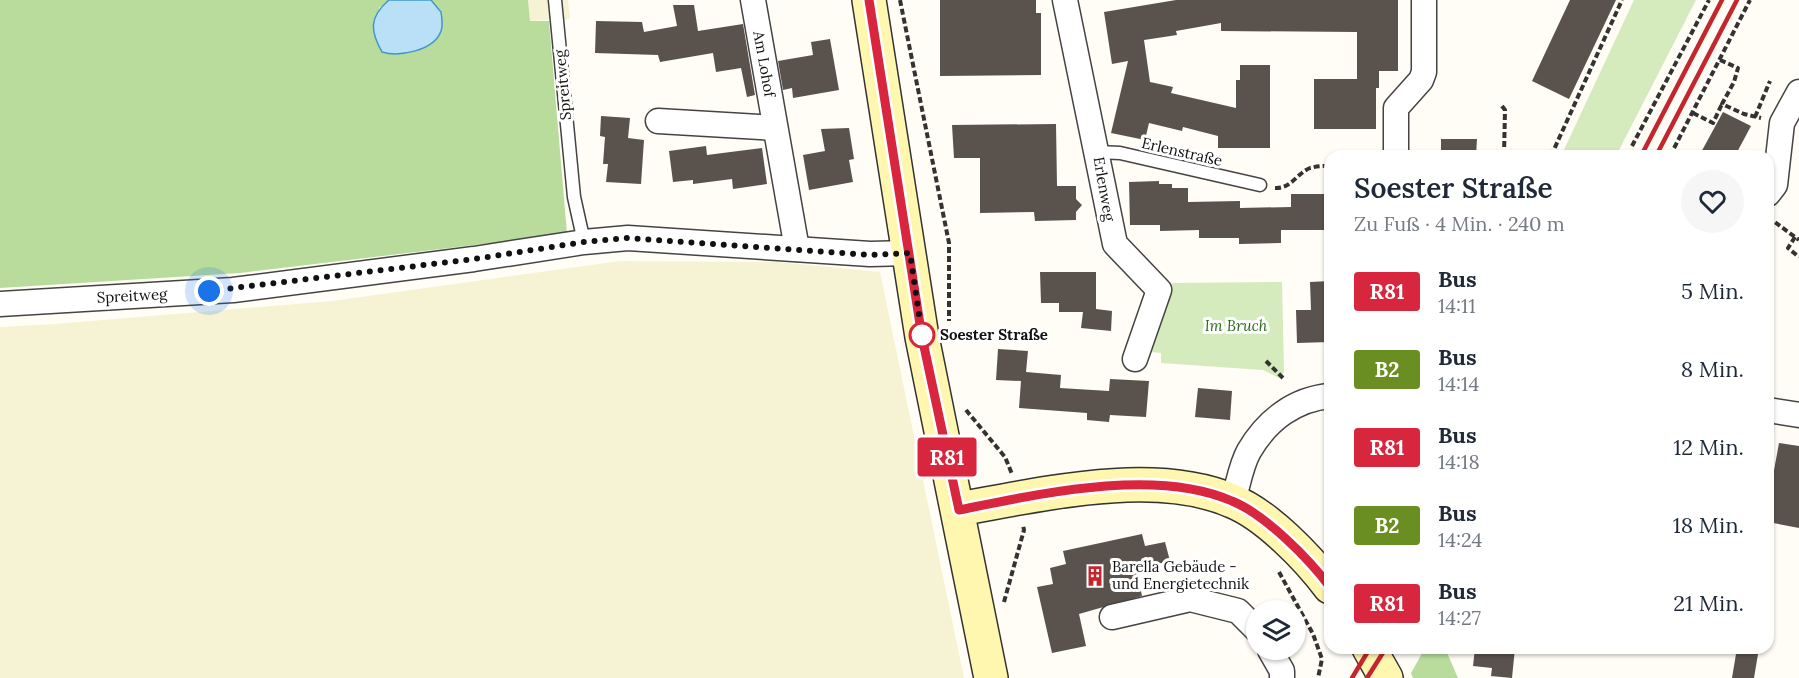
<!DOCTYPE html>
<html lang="de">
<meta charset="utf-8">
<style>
:root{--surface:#fff;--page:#f6f6f7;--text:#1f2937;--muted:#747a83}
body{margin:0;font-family:Lora,serif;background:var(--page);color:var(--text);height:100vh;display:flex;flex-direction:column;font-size:22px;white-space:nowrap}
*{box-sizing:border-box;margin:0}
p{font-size:20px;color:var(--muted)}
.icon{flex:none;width:33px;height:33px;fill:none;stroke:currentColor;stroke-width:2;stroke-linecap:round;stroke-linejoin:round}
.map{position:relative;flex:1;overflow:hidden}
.side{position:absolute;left:1324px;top:150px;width:450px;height:504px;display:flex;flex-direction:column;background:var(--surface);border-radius:18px;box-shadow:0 2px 4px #0004}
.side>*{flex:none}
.badge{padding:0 12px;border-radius:4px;font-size:21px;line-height:39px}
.buttons{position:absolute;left:1246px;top:600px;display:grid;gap:12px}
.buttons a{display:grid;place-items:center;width:60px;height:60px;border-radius:50%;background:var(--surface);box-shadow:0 2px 4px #0004;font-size:30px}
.you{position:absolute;width:30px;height:30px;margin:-15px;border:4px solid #fff;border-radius:50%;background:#1a73e8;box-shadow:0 0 0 9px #1a73e833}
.map>.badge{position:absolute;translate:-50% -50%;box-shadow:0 0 0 3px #fff}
.round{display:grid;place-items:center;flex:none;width:63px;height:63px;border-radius:32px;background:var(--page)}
.summary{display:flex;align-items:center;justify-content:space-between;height:102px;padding:0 30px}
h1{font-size:28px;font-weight:600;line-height:45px}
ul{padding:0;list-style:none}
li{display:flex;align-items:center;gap:18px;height:78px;padding:0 30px}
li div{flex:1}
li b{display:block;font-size:22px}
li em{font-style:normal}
li .badge{min-width:66px;font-weight:700;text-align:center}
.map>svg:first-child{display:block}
.farmland{fill:#f6f3d4}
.green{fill:#d5ebbd}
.forest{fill:#b9dc9c}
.water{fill:#b9e0f7;stroke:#3f96cf;stroke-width:1.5}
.building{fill:#5a524d}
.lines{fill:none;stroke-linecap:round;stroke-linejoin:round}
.lane-casing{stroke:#444;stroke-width:15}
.street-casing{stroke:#444;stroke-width:27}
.secondary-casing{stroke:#333;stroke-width:36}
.path{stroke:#333;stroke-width:4;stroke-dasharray:6 3;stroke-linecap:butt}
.lane{stroke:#fff;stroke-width:12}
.street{stroke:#fff;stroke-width:24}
.secondary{stroke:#fff6b0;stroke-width:33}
.rail{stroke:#c4262e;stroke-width:4.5}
.line-casing{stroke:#fff;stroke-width:14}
.line{stroke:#d7263d;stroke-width:9}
.walk{stroke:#111;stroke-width:6;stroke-dasharray:0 10.8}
.stop-dot{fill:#fff;stroke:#d7263d;stroke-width:3}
.labels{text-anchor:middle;stroke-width:6;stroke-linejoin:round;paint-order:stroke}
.street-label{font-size:15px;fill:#111;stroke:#fff}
.park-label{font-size:15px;font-style:italic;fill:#2f6b1f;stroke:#fff}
.stop-label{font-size:15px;font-weight:bold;fill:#111;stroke:#fff;text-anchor:start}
.poi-label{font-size:15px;fill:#111;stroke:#fff;text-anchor:start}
</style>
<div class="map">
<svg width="1799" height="678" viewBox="0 0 1799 678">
<rect width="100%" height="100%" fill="#fffdf5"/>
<!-- farmland -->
<g class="farmland">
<path d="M528 0H568L570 19 530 21Z"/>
<path d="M620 261 778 262 880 272 964 678H0V327L55 324 332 301Z"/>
</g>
<!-- green -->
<g class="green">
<path d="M1634 0H1696L1616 156H1561Z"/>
<path d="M1282 282 1284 372 1279 378 1263 370 1161 363V353L1152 352 1145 345 1166 287 1173 283Z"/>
</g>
<!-- forest -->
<g class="forest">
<path d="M0 0H389L379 8 414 51C437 40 442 39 441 12L430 0H528L530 21H549L567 234 240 273 0 288Z"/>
<path d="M1425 648H1445L1458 678H1413L1411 673Z"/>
</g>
<!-- water -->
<path class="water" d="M389 0H431L441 12C442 18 443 26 441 31 434 51 399 57 382 52 370 31 369 17 389 0Z"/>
<!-- building -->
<g class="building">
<path d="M940 0H1036V13H1041V75L940 76Z"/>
<path d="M1176 0H1398V71H1379V88H1376V129H1314V79H1357V32L1221 31V23L1176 31 1177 35 1144 40 1150 82 1173 87 1171 93 1236 108V80H1240V65H1270V148H1218V136L1183 127 1182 131 1149 123 1145 140 1111 133 1128 61 1112 64 1104 12Z"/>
<path d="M1570 0H1616L1569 99 1532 81Z"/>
<path d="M673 5H694L698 31 743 24 755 95 747 97 741 68 716 72 713 53 660 62 658 55 595 53 596 21 642 22 644 32 677 26Z"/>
<path d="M830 39 839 90 793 98 792 88 783 90 778 61 813 55 811 42Z"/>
<path d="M1723 112 1751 126 1735 156H1699Z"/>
<path d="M601 116 630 118 628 138 644 140 641 184 606 182 608 164H603L605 137 600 136Z"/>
<path d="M1056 124 1057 186H1076V199L1082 205 1076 212V220L1035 221 1034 212 980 213V158H954L952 125Z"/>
<path d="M849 128 854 159 849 160 853 182 809 190 803 155 825 151 821 129Z"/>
<path d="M1441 139H1477L1476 156H1441Z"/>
<path d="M706 146 707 155 762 148 767 184 733 189 732 179 693 184V180L673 182 669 151Z"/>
<path d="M1159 181V184H1172V188H1188V202L1240 201V208L1291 207V194H1330V230H1281V243L1239 244V238H1199V230L1160 231V225H1130L1129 182Z"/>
<path d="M1040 272H1096V309L1112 311 1111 331 1081 328 1083 312H1059V303H1041Z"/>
<path d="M1330 281V342L1297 343 1296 310H1311L1310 282Z"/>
<path d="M998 349 1028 351 1026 372 1061 375 1060 388 1109 391 1110 379 1149 381 1146 417 1110 415 1109 422 1087 420V413L1019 408 1021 381 996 380Z"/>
<path d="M1198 388 1232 391 1230 420 1195 417Z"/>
<path d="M1779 443 1799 446V528L1768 522V503Z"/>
<path d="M1142 534 1145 546 1165 542 1170 561 1136 569 1142 596 1079 614 1086 646 1052 653 1037 587 1053 584 1050 568 1066 564 1063 551Z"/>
<path d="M1475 648H1515L1512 678 1491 676 1492 668 1473 666Z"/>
<path d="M1737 648H1759L1754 678H1732Z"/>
</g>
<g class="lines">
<!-- lane casing -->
<g class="lane-casing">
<g id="lane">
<path d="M555 0 574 197 584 242"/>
<path d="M1098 152 1120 153 1260 185"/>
</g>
</g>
<!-- street casing -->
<g class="street-casing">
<g id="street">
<path d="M753 0 797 249"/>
<path d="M1065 0 1115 244 1159 290 1135 359"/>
<path d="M658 121 775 128"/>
<path d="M1396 156V108L1421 80 1424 72V0"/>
<path d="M1768 194 1775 185 1782 123 1799 92"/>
<path d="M0 304 233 290 474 259 584 242 628 238 870 254 910 253"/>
<path d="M1768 410 1799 415"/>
<path d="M1233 501C1238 485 1241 465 1249 451 1267 420 1295 399 1330 396"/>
<path d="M1112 617 1190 599 1238 611 1257 630"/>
<path d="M1270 650 1282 671V678"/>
</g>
</g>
<!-- secondary casing -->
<g class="secondary-casing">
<g id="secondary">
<path d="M869 0 922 337 991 678"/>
<path d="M959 509C1039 495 1154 467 1232 501 1267 515 1308 558 1330 587"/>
<path d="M1369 648 1386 678"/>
</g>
</g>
<!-- path -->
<g class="path">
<path d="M900 0 949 243V321"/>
<path d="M1720 60 1738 68 1734 82 1722 104 1744 114 1761 118"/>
<path d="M1502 106 1505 110 1504 156"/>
<path d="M1693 113 1713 123 1722 104"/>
<path d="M1755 117 1770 81"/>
<path d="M1632 146 1709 0"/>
<path d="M1551 156 1622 0"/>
<path d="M1670 156 1750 0"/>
<path d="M1275 188C1291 189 1296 174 1310 168 1317 166 1324 166 1330 166"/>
<path d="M1768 217 1799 240"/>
<path d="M1795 237 1788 248 1799 257"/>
<path d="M1266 361 1285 380"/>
<path d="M966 410 1005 457 1012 474"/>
<path d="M1279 572 1313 634 1322 659 1318 678"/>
<path d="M1004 602 1024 530 1023 525"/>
</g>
<!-- lane -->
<use href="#lane" class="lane"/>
<!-- street -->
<use href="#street" class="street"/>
<!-- secondary -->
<use href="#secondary" class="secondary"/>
<!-- rail -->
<g class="rail">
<path d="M1641 156 1722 0"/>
<path d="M1656 156 1737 0"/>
<path d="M1352 678 1370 648"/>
<path d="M1367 678 1386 648"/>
</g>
</g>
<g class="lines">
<!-- line casing -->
<g class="line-casing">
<path id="line" d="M869 0 922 337 959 510C1039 494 1155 467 1232 501 1266 515 1309 559 1330 587"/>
</g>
<!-- line -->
<use href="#line" class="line"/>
<!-- walk -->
<path class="walk" d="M209 291 474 259 584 242 628 238 870 255 910 253 922 335"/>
</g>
<!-- icons -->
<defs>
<g id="building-bare" transform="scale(1.62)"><path d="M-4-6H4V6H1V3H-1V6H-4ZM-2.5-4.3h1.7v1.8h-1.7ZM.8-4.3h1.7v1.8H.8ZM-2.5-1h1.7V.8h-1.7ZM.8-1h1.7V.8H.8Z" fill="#c4262e" stroke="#fff" stroke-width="2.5" paint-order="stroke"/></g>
</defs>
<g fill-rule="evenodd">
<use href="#building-bare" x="1095" y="576"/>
</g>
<!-- markers -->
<circle class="stop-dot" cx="922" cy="335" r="12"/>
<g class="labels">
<!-- street labels -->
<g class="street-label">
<text transform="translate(764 64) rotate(80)" y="5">Am Lohof</text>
<text transform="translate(563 85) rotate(-95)" y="5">Spreitweg</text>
<text transform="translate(1182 152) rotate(13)" y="5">Erlenstraße</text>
<text transform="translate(1104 189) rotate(80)" y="5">Erlenweg</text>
<text transform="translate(132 296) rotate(-3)" y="5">Spreitweg</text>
</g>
<!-- park labels -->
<g class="park-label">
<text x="1236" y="331">Im Bruch</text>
</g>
<!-- stop labels -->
<g class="stop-label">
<text x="940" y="340">Soester Straße</text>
</g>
<!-- poi labels -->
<g class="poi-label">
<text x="1112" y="572">Barella Gebäude -<tspan x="1112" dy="17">und Energietechnik</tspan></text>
</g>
</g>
</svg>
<div class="buttons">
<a><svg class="icon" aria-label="layers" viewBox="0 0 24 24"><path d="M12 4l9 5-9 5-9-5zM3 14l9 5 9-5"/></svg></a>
</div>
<div class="you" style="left:209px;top:291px"></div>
<b class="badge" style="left:947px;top:457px;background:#d7263d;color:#fff">R81</b>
<section class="side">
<div class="summary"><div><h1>Soester Straße</h1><p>Zu Fuß · 4 Min. · 240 m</p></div><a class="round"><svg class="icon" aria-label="heart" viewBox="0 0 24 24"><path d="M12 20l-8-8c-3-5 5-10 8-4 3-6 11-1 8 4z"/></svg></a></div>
<ul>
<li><span class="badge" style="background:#d7263d;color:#fff">R81</span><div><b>Bus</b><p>14:11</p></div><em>5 Min.</em></li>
<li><span class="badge" style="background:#6b8e23;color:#fff">B2</span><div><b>Bus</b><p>14:14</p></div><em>8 Min.</em></li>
<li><span class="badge" style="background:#d7263d;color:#fff">R81</span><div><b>Bus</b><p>14:18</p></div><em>12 Min.</em></li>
<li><span class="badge" style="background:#6b8e23;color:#fff">B2</span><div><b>Bus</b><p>14:24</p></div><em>18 Min.</em></li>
<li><span class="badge" style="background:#d7263d;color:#fff">R81</span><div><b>Bus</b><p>14:27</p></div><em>21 Min.</em></li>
</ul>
</section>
</div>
